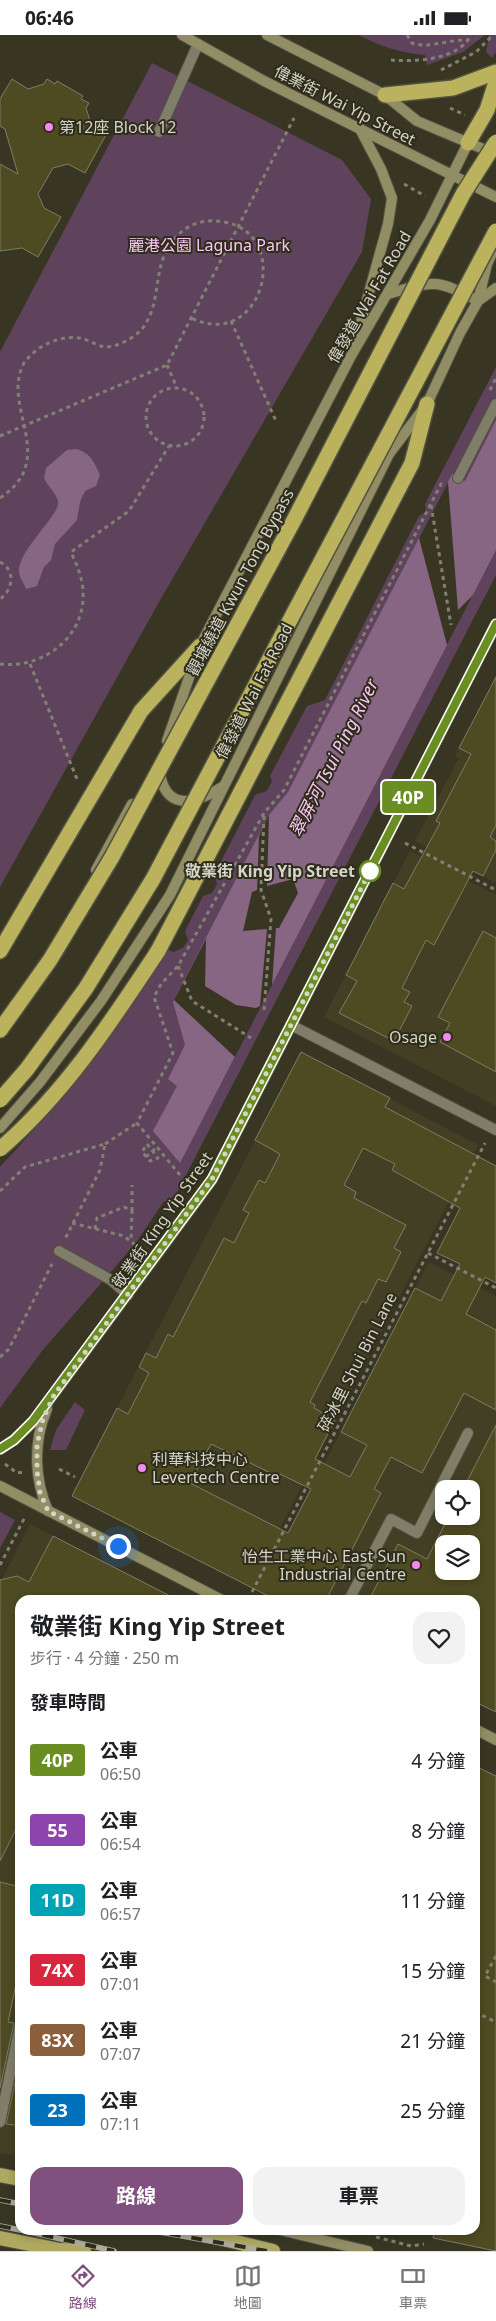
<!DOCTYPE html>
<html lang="zh-TW">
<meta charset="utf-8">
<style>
:root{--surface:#fff;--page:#f2f2f2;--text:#202124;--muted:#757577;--line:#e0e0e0;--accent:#80507f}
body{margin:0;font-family:"Noto Sans","Noto Sans TC",sans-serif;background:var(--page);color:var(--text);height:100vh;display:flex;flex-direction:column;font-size:19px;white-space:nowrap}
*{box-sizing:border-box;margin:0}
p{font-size:16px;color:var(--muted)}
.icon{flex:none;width:28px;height:28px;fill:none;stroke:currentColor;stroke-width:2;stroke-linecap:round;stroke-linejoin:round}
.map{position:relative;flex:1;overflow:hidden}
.details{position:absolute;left:15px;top:1560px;width:465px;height:640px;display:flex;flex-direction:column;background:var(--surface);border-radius:15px;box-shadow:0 2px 8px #0003}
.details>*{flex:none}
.badge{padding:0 10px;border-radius:4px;font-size:18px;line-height:32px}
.controls{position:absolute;left:435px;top:1445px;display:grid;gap:10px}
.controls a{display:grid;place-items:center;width:45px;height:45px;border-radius:10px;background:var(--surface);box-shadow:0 2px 8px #0003;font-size:25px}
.you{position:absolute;width:25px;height:25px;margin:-12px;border:4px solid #fff;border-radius:50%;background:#1a73e8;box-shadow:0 0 0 8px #1a73e833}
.map>.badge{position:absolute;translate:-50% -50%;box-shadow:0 0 0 2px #fff}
h2{padding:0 15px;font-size:19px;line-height:45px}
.round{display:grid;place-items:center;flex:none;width:52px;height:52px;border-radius:15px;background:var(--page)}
.overview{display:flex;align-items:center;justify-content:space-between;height:85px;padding:0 15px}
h1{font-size:24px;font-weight:700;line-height:38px}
.cta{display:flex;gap:10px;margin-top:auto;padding:10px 15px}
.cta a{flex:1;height:58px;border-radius:15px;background:var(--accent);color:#fff;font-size:20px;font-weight:700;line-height:58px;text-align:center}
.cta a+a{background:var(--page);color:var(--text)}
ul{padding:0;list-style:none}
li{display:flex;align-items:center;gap:15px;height:70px;padding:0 15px}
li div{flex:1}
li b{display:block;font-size:19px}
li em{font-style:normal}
li .badge{min-width:55px;font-weight:700;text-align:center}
.status{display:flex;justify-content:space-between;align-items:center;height:35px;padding:0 25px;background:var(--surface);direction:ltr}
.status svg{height:14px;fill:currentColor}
.menu{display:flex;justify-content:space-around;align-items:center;height:70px;border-top:1px solid var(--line);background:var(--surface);font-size:14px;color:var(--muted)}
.menu a{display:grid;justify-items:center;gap:2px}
.menu .active{color:var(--accent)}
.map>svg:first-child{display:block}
.built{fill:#423f25;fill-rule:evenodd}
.green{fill:#5f435d}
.water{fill:#876684}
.pier{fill:#383623}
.building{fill:#4e4a21;stroke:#7f7d68;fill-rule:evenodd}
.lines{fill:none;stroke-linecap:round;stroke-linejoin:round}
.service-casing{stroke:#525141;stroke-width:12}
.pedestrian-casing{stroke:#525141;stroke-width:12}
.minor-casing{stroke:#525141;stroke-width:12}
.secondary-casing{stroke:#525141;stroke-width:12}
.trunk-casing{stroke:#525141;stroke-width:16}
.motorway-casing{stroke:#525141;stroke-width:18}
.path{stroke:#828171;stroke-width:3;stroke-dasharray:4 4;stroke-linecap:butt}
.service{stroke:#807e69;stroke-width:10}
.pedestrian{stroke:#807e69;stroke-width:10}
.minor{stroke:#807e69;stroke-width:10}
.secondary{stroke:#918e65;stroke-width:10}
.trunk{stroke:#aea860;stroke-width:14}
.motorway{stroke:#bab25d;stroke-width:15}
.rail-casing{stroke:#abaa9c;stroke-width:5.5}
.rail{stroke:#2e2c1a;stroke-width:4;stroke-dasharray:11;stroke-linecap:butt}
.motorway-bridge-casing{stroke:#525141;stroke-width:18;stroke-linecap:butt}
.motorway-bridge{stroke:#bab25d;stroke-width:15}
.line-casing{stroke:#fff;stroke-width:11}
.line{stroke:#6b8e23;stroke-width:8}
.walk{stroke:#d4d4c8;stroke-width:5;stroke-dasharray:0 9}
.poi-dot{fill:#f589ef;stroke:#2e2c1a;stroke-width:2}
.stop-dot{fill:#fff;stroke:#6b8e23;stroke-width:2.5}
.labels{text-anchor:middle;stroke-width:4;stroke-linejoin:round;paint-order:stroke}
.street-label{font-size:16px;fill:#d4d4c8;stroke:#2e2c1a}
.poi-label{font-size:16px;fill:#d4d4c8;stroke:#2e2c1a;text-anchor:start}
.park-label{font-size:16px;fill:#fcc5f7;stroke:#2e2c1a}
.stop-label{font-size:16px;font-weight:bold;fill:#d4d4c8;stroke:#2e2c1a;text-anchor:end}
.water-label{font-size:18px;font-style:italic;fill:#fbc5f7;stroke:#2e2c1a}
</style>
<div class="status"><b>06:46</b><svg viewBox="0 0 49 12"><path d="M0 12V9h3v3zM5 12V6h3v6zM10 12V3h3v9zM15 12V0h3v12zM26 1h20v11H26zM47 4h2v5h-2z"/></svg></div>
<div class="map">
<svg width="496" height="2216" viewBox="0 0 496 2216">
<rect width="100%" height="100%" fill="#383623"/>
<!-- built -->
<g class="built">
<path d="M496 642V848L415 806 459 723 455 721Z"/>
<path d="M410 816 496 860V1071L324 982Z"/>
<path d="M301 1017 478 1110 250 1551 161 1506 206 1419 117 1373Z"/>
<path d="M429 1227 496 1261V1677L475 1667V1565H276L258 1556ZM444 1454H471V1481H444ZM444 1509H471V1536H444Z"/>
<path d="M30 1489 151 1551 144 1565H20V2122L0 2118V1548Z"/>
</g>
<!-- green -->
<g class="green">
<path d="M358 0H485L463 17 427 30 425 20C400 18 381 11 358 0Z"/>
<path d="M489 0H496V17L492 23 486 17Z"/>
<path d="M152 28 342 125 371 164 362 217 159 567 0 852V317Z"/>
<path d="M496 332V540L171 1169 164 1166 135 1209 42 1316 0 1373V1132C44 1084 94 1031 127 975 140 954 150 932 160 910L173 917 183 913 188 905 185 896 203 861 212 858 217 849 214 840 255 760 267 756 272 746 270 741 307 671 325 665 419 481 426 477 425 469Z"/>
<path d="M75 1367 85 1375 66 1415H50L56 1395Z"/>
<path d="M0 1477 15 1485 0 1513Z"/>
</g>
<!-- water -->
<g class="water">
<path d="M496 385V515L180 1128 153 1096 177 1051 168 1044 185 1010 173 967 269 780 288 757 452 439 465 446Z"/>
<path d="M76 414C91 418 94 427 100 440L96 451 85 456 80 467 77 485 55 509 51 525 44 532 37 551 26 554C24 548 19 542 19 536 19 513 61 480 58 466 56 458 47 450 44 443L46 433 67 415Z"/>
</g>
<!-- pier -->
<g class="pier">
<path d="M448 447 458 575 473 560 447 610 419 503Z"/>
<path d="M269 780 267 851 293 844 298 858 279 893H276L272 950 235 1022 174 965 206 904 205 951 236 970 256 973 260 971 267 894 243 896 252 857 257 855 259 801Z"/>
</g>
<!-- building -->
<g class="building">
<path d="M12 44 28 54 44 49 47 44 55 49 57 46 83 61 81 64 89 68 86 73 91 89 107 98 85 138 68 129 53 133 38 159 44 173 61 182 38 222 22 213 0 216V129L18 139 5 94 0 91V64Z"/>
<path d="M496 642V790L490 802 496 806V815L483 841 473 836 434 910 426 905 402 953 410 957 404 967 412 971 394 1006 339 978 357 946 346 940 393 848 404 854 440 788 436 786 471 719 459 713Z"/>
<path d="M483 896 496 903V1037L440 1007 450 988 438 982Z"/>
<path d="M301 1017 390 1063 385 1072 496 1131V1248L485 1242 466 1279 496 1295V1375L464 1358 422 1438 391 1422 374 1454 381 1458 326 1565H276L72 1461 117 1373 128 1379 149 1338 139 1332 146 1318 156 1323 168 1299 173 1302 224 1203 234 1208 249 1178 243 1175 259 1145 265 1148 280 1119 255 1105ZM363 1113 395 1129 392 1135 460 1173 437 1218 460 1229 441 1266 415 1253 341 1397 367 1410 350 1442 315 1424 335 1385 314 1373 315 1370 310 1367 362 1266 366 1268 378 1244 386 1247 401 1217 394 1213 406 1190 354 1163 356 1157 344 1150ZM211 1409 279 1442 280 1439 311 1454 288 1498 190 1448Z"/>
<path d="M496 1390V1677L475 1667V1565H369L398 1509 427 1524 449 1481H471V1454H463ZM444 1509H471V1536H444Z"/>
<path d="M53 1501 178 1565H20V1786L0 1826V1545L17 1541 29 1547Z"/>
<path d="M475 1731 496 1741V2216L433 2203 434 2195H475Z"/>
<path d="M0 1847 20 1852V1930L8 1987 14 1988 0 2053Z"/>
<path d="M20 2025V2091L6 2089Z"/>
</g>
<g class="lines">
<!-- service casing -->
<g class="service-casing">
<g id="service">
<path d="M159 97 198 9"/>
<path d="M458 443 496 369"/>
<path d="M349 1565 391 1484 417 1498 468 1398"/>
<path d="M0 2087 20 1991"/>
</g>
</g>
<!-- pedestrian casing -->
<g class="pedestrian-casing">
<path id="pedestrian" d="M59 1216 111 1245 128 1260"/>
</g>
<!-- minor casing -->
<g class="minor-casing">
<path id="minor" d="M291 990 496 1095"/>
</g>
<!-- secondary casing -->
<g class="secondary-casing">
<g id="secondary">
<path d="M182 0 264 46 496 162"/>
<path d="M267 0 385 60 417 86 495 119"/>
<path d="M388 259C432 246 436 243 478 266"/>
<path d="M478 266 496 253"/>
<path d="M355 308 388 189 392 163 381 134 360 94"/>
<path d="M167 706 200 611 351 321 430 185 468 108"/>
<path d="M159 733C164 777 194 770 222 752"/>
<path d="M96 835 132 769"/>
<path d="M0 1093 40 1047 101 966 170 860 389 419 427 369 460 298 478 266 487 229 494 214"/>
<path d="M47 1374C33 1407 34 1443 48 1476"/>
<path d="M0 1414 14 1405 33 1387 212 1145 496 589"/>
<path d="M0 1451 222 1565"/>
<path d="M475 1694 496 1705"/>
<path d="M280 2195 368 2216"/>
</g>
</g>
<!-- trunk casing -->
<g class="trunk-casing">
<g id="trunk">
<path d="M0 2140 20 2144"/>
<path d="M187 2195 273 2216"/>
<path d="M0 2203 60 2215 84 2216"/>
</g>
</g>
<!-- motorway casing -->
<g class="motorway-casing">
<g id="motorway">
<path d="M385 60 453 53 496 37"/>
<path d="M468 108 487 75 496 47"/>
<path d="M0 916 141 676 200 611"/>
<path d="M158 916 412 428 427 369"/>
<path d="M0 995 18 970"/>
</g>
</g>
<!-- path -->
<g class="path">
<path d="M407 0 412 8C429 14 450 4 468 5"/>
<path d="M391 25C415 27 459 25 471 0"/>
<path d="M441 35 476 17 493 0"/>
<path d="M450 73 465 80"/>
<path d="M404 149 425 161"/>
<path d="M231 286 276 386"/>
<path d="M167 330 177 353"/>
<circle cx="175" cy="382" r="29"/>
<path d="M490 355 496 343"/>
<path d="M0 401 167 330 294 83"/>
<path d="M0 463C60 423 0 372 24 328 36 311 59 300 80 303 88 304 96 311 105 312 119 312 139 301 146 288 159 267 155 240 165 219 173 201 188 188 207 186 298 181 268 320 191 283"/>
<path d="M431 470 451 590"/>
<path d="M0 527C16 535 13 555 0 564"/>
<path d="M0 629C42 634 85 603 83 558 83 543 77 531 71 517L129 476 169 411"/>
<path d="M30 629 77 744"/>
<path d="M264 781 261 855 271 884 264 976"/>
<path d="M405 808 496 855"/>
<path d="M178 931 192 966 251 1003"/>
<path d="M105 1109 137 1088"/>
<path d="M147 1109 158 1123 150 1126 142 1117Z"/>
<path d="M146 1122 157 1112"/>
<path d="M180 1140 137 1088 173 1018 154 962 161 949 178 931 264 778 284 755 442 447"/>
<path d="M0 1156 25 1132 105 1109 100 1135 65 1204"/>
<path d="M132 1176V1150"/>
<path d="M72 1188 124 1201 138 1212"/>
<path d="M95 1194 97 1183 124 1172 132 1176 131 1206"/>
<path d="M428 1218 496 1253"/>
<path d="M0 1322 8 1315 14 1304 52 1229"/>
<path d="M5 1429 17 1438 24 1437"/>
<path d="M59 1434 75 1442"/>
<path d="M0 1530 25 1482"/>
<path d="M252 1557 485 1108"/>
<path d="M496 1921 485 1941 496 1947"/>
<path d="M475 1977 496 1987"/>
<path d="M376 2202 411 2211 424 2209"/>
</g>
<!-- service -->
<use href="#service" class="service"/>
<!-- pedestrian -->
<use href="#pedestrian" class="pedestrian"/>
<!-- minor -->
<use href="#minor" class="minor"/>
<!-- secondary -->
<use href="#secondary" class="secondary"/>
<!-- trunk -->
<use href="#trunk" class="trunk"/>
<!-- motorway -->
<use href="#motorway" class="motorway"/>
<!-- rail casing -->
<g class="rail-casing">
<g id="rail">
<path d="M0 2165 20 2169"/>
<path d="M0 2191 20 2195"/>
<path d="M21 2195 114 2216"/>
<path d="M148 2195 267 2216"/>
</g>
</g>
<!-- rail -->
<use href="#rail" class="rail"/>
<!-- motorway-bridge casing -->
<g class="motorway-bridge-casing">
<g id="motorway-bridge">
<path d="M18 970 50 925 112 822 294 485 463 159 496 107"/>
<path d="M0 1065 27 1034 86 953 153 844 496 196"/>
<path d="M0 1114C65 1058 111 987 158 916"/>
</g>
</g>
<!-- motorway-bridge -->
<use href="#motorway-bridge" class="motorway-bridge"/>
</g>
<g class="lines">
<!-- line casing -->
<g class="line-casing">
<path id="line" d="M0 1414 14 1405 33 1386 212 1144 496 589"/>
</g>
<!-- line -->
<use href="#line" class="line"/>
<!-- walk -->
<path class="walk" d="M118 1511 48 1476 40 1457 37 1436V1410L43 1384 54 1360 212 1144 370 836"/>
</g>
<!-- markers -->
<g class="poi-dot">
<circle cx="49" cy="92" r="5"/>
<circle cx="447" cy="1002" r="5"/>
<circle cx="142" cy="1433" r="5"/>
<circle cx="416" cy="1530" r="5"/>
</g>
<circle class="stop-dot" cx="370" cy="836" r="10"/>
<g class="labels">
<!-- street labels -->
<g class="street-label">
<text transform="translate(345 70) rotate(27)" y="6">偉業街 Wai Yip Street</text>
<text transform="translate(369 262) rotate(-60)" y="6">偉發道 Wai Fat Road</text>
<text transform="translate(240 547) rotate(-62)" y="6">觀塘繞道 Kwun Tong Bypass</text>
<text transform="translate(254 656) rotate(-63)" y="6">偉發道 Wai Fat Road</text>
<text transform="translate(162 1185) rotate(-55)" y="6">敬業街 King Yip Street</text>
<text transform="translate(357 1327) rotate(-63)" y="6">碎冰里 Shui Bin Lane</text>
</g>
<!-- poi labels -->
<g class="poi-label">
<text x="59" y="98">第12座 Block 12</text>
<text x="437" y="1008" text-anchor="end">Osage</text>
<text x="152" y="1430">利華科技中心<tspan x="152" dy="18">Levertech Centre</tspan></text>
<text x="406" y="1527" text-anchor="end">怡生工業中心 East Sun<tspan x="406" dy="18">Industrial Centre</tspan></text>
</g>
<!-- park labels -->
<g class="park-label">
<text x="209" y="216">麗港公園 Laguna Park</text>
</g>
<!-- stop labels -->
<g class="stop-label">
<text x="355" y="842">敬業街 King Yip Street</text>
</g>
<!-- water labels -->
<g class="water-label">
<text transform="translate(334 723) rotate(-63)" y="6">翠屏河 Tsui Ping River</text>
</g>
</g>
</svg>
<div class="controls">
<a><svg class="icon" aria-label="locate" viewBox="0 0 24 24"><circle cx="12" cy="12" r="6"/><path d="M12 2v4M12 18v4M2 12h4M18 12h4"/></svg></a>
<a><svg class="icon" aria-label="layers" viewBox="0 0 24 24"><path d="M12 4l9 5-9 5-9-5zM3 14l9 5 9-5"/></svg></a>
</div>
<div class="you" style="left:118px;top:1511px"></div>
<b class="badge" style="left:408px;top:762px;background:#6b8e23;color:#fff">40P</b>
<section class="details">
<div class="overview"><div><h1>敬業街 King Yip Street</h1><p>步行 · 4 分鐘 · 250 m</p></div><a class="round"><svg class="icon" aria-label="heart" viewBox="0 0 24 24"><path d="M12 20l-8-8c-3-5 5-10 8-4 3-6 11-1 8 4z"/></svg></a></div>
<h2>發車時間</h2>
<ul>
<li><span class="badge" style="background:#6b8e23;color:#fff">40P</span><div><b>公車</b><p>06:50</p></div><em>4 分鐘</em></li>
<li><span class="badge" style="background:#8e44ad;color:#fff">55</span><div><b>公車</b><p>06:54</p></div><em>8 分鐘</em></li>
<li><span class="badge" style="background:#00a3b4;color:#fff">11D</span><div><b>公車</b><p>06:57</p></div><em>11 分鐘</em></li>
<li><span class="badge" style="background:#d7263d;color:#fff">74X</span><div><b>公車</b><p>07:01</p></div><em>15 分鐘</em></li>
<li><span class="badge" style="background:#8b5e3c;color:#fff">83X</span><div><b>公車</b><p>07:07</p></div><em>21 分鐘</em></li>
<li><span class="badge" style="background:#0072bc;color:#fff">23</span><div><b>公車</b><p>07:11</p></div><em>25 分鐘</em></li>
</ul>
<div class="cta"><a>路線</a><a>車票</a></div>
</section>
</div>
<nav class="menu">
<a class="active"><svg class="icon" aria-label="directions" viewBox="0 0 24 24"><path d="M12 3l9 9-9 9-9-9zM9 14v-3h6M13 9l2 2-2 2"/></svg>路線</a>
<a><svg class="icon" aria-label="map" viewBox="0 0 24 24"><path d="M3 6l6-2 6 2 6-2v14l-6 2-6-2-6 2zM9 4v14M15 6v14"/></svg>地圖</a>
<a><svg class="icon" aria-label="tickets" viewBox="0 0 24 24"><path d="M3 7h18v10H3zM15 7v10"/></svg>車票</a>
</nav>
